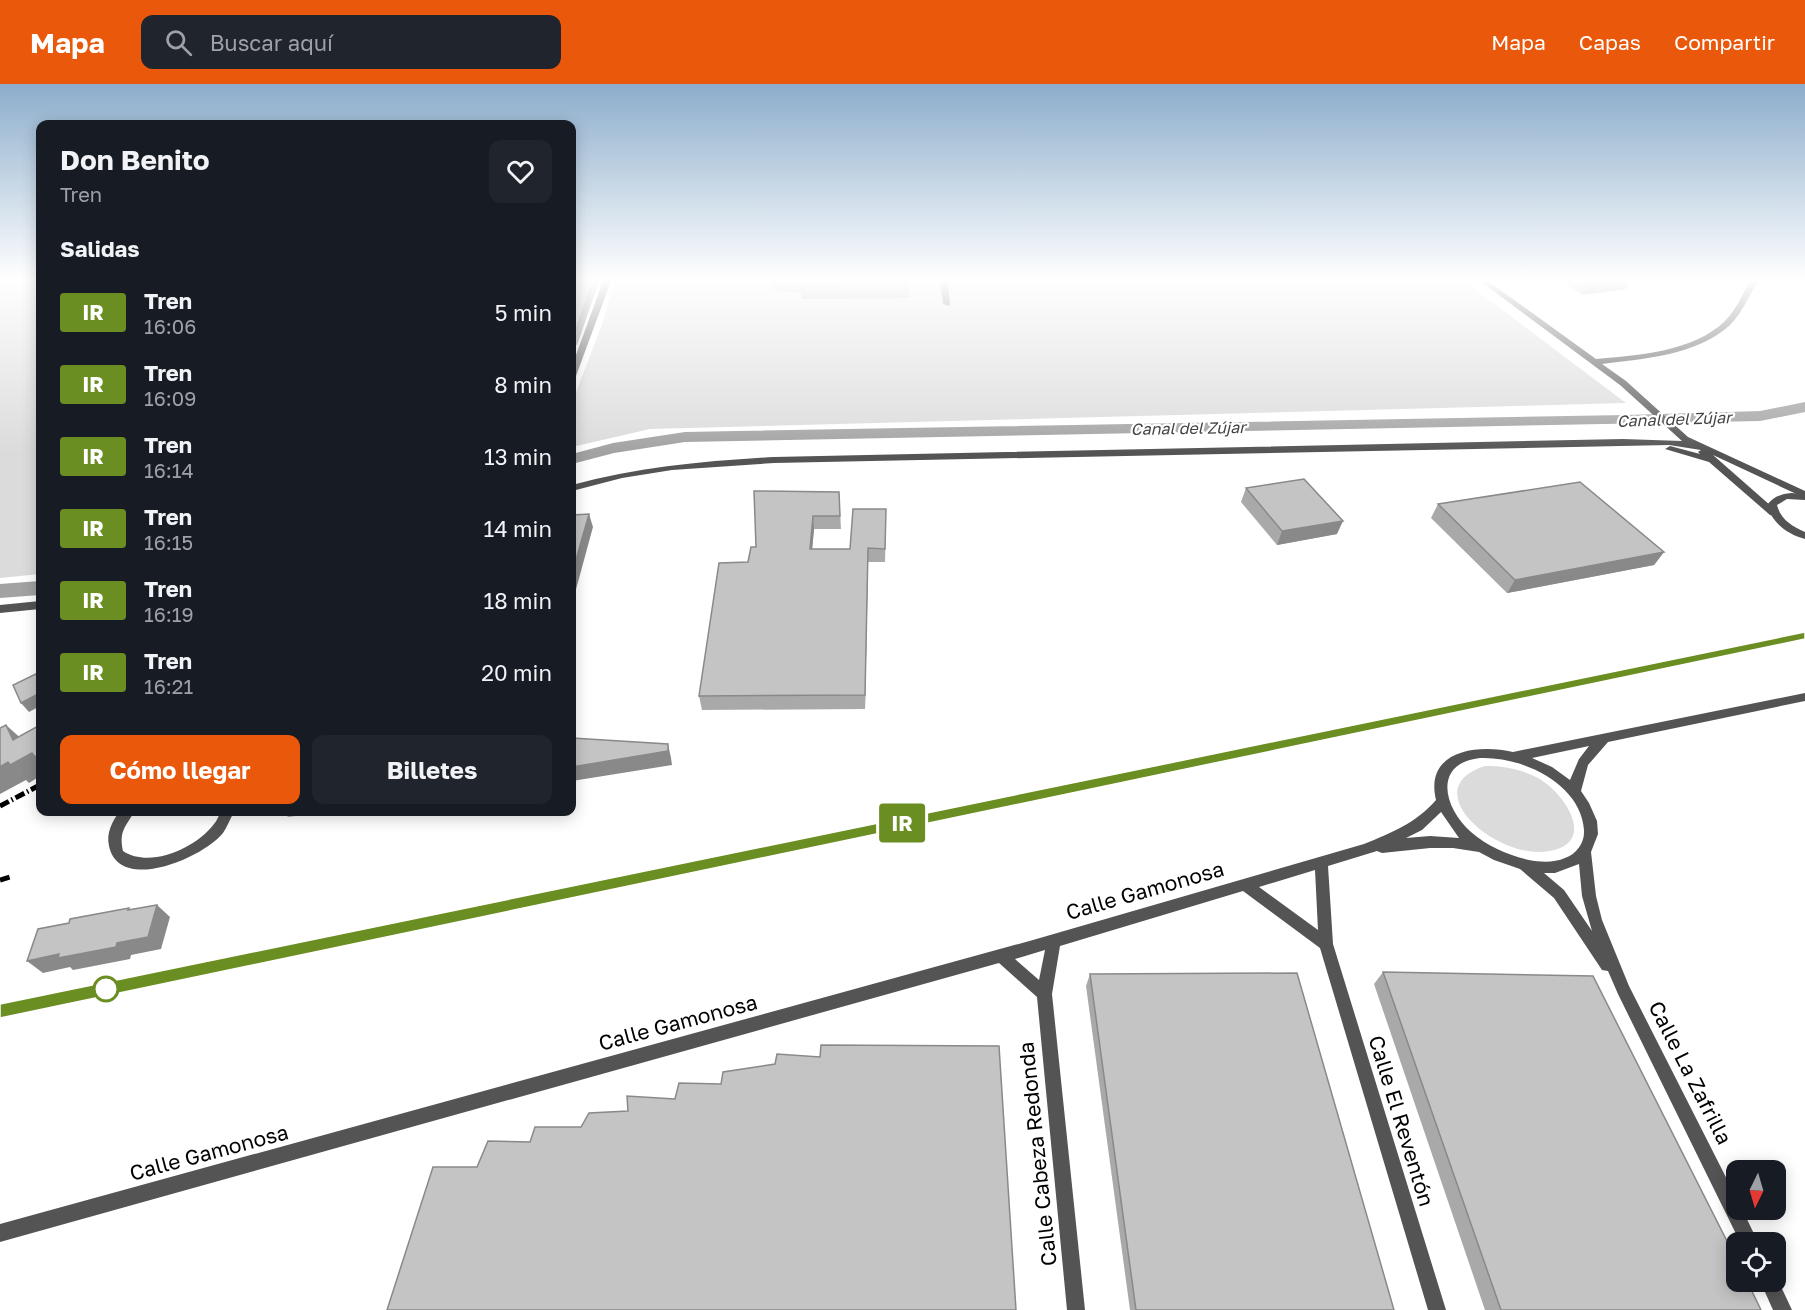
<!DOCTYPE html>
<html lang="es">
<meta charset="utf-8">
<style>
:root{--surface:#171b24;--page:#20242c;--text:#f1f3f6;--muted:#9ea1a6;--accent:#ea580c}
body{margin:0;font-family:"Golos Text",sans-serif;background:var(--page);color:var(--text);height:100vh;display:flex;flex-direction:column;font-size:22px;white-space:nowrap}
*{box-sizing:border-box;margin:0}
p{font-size:20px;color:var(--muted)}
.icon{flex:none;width:33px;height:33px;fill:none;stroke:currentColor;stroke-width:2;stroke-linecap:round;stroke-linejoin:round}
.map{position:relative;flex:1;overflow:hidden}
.panel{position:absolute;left:36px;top:36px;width:540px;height:696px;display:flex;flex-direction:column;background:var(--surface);border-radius:12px;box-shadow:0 3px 15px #0003}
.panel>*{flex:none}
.badge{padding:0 12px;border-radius:4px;font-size:21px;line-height:39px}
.needle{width:39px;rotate:185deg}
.controls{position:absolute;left:1726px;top:1076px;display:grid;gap:12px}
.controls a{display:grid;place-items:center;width:60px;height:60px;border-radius:12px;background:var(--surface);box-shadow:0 3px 15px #0003;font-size:30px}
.map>.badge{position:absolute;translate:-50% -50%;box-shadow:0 0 0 3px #fff}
h2{padding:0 24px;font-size:22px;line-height:54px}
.round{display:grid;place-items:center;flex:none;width:63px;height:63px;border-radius:12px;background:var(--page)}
.summary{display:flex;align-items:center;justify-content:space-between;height:102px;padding:0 24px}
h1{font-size:28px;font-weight:700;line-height:45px}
.primary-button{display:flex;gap:12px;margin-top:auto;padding:12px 24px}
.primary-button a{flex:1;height:69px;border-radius:12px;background:var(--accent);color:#fff;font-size:24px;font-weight:700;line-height:69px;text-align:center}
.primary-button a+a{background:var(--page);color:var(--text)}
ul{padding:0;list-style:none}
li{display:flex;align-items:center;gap:18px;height:72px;padding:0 24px}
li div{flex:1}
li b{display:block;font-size:22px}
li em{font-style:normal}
li .badge{min-width:66px;font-weight:700;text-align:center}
header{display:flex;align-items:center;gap:36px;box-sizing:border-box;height:84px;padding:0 30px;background:var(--accent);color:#fff}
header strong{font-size:28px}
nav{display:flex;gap:33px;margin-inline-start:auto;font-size:21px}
.search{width:420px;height:54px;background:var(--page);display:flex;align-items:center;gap:15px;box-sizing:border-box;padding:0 21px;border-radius:12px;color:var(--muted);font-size:22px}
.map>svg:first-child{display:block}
.green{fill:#dbdbdb}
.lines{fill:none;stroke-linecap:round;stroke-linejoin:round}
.canal{fill:#a2a2a2;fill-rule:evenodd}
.minor{fill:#545454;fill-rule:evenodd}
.tertiary{fill:#545454;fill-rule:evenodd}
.rail-far2{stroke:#000;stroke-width:4;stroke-dasharray:8 3 1.5 3;stroke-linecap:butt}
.rail-far1{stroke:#000;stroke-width:5;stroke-dasharray:10 3 1.5 3;stroke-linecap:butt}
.rail{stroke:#000;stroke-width:6;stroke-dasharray:13 4.5 2 4.5;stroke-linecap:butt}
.wall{fill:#a9a9a9}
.shaded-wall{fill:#898989}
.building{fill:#c4c4c4;stroke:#898989;stroke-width:1.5}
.line{fill:#6b8e23;stroke:#fff;stroke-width:1.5}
.stop-dot{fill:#fff;stroke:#6b8e23;stroke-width:3}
.labels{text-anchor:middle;stroke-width:4.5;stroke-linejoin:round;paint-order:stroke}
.far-water-label{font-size:16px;font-style:italic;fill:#434343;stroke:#fff}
.near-street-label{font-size:21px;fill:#000;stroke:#fff}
</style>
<header>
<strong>Mapa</strong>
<div class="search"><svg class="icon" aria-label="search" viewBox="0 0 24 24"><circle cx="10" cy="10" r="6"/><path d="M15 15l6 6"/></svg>Buscar aquí</div>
<nav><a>Mapa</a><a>Capas</a><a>Compartir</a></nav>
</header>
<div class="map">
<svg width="1805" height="1226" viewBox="0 0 1805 1226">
<rect width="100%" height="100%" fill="#fff"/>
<!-- green -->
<g class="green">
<path d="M0 197H40V490L0 494Z"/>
<path d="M615 197H1464L1626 319 650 345 572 363V319L602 240Z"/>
<path d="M1485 682C1504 682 1521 685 1538 694 1565 709 1598 759 1549 767 1498 777 1413 705 1485 682Z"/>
</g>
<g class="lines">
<!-- canal -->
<g class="canal">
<path d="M1805 318V328L1760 337 685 358 614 369 572 380V370L613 359 685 348 1626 331 1760 327Z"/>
<path d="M40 497V511L0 514V500Z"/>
</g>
<!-- minor -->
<g class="minor">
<path d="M603 197H611L576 292 572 294V282Z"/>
<path d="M940 197H948L950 222 943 220Z"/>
<path d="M1480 197H1488L1596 275C1638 271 1693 268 1725 237 1736 226 1742 211 1750 197H1758C1749 212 1742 229 1730 241 1698 271 1643 275 1602 280L1626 297 1688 353 1805 407V414L1713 371 1779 429 1774 432 1770 431 1709 378 1665 365 1670 362 1700 370 1698 368 1701 366 1669 361 774 379 672 386 622 394 572 407V401C638 383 705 377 774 373L1623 355 1682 357 1620 301Z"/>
<path d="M40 517V525L0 529V521Z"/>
<path d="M1805 609V617L1608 658 1588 681 1581 707 1589 719 1597 737 1598 750 1591 768 1596 812 1602 836 1629 902 1737 1115V1125H1742L1758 1158H1740L1618 910 1608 887 1602 886 1554 814 1520 785 1494 776 1479 768 1453 764H1430L1382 769 1377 767 1328 782 1333 860 1446 1226H1428L1320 864 1243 807 1060 862 1052 910 1085 1226H1067L1037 913 999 879 0 1158V1140L1033 856 1364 760C1391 749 1416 739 1436 716 1424 666 1478 660 1513 668ZM1589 662 1579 675 1570 696 1552 683 1532 674ZM1480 674C1521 672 1581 699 1584 746 1585 758 1577 770 1565 774 1554 779 1540 778 1529 776 1508 771 1487 762 1471 748 1444 725 1432 679 1480 674ZM1441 728 1459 754 1430 752 1406 754 1422 746ZM1579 780 1582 812 1592 847 1564 806 1544 789H1555ZM1315 786 1318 846 1259 803ZM1045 866 1039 896 1015 875Z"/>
<path d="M119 728H134C125 744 119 747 123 767 150 785 196 764 214 740 217 737 218 732 221 728H234C230 735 227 743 223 749 203 774 119 810 109 762 106 749 112 738 119 728Z"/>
<path d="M1776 1192 1792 1226H1773L1760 1197H1776Z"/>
</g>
<!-- tertiary -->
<path class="tertiary" d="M1791 409 1805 410V416L1787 415 1777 421C1781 436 1792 442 1805 448V455C1787 450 1772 439 1767 421 1773 413 1781 410 1791 409Z"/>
<!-- rail-far2 -->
<path class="rail-far2" d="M1586 598 1805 552"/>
<!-- rail-far1 -->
<g class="rail-far1">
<path d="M0 722 40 701"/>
<path d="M0 796 10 793"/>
<path d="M243 877 1593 596"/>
</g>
<!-- rail -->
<path class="rail" d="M0 927 250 875"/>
</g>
<!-- wall -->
<g class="wall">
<path d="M572 197H599L577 261H574L572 269Z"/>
<path d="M770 197H910V214L802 215 801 209 771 206Z"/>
<path d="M1562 197H1630L1626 205 1582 211Z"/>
<path d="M1246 404 1337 450 1277 461 1241 418Z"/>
<path d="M839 408 841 445H814L812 465H850L886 439 885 478H868L865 625 702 626 699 612 748 478 756 463Z"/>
<path d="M1438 420 1664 468 1654 481 1507 509 1431 434Z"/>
<path d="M284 728H327L288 733Z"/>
<path d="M1383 888 1761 1226H1485L1374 900Z"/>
<path d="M1090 890 1394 1226H1130L1086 902Z"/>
</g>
<!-- shaded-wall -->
<g class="shaded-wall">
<path d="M593 197H599L577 261 574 251Z"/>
<path d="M1604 197H1630L1626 205 1582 211 1588 200Z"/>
<path d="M572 252 574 261 572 269Z"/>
<path d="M589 430 593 443 572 520V490Z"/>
<path d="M813 432 814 445 811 478 810 465Z"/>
<path d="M1343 437 1337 450 1277 461 1282 447Z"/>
<path d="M868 464V478L865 625V611Z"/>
<path d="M1664 468 1654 481 1507 509 1515 496Z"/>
<path d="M40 609V622L29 628 21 619Z"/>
<path d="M6 641 25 658 32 669H40V692L29 699 26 696 0 710V683L13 656Z"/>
<path d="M668 660 671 674 672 681 572 697V683Z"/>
<path d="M157 821 170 833 161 865 131 871 130 875 73 886 70 883 43 889 27 877Z"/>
</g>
<!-- building -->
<g class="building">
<path d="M572 197H593L574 251H572Z"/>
<path d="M801 197H910V198L800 200Z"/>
<path d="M1584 197H1604L1588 200Z"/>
<path d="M1304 395 1343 437 1282 447 1246 404Z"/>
<path d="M1580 398 1664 468 1515 496 1438 420Z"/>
<path d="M754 407 839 408 840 432H813L810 465H850L853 425H886L885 465 868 464 865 611 699 612 719 479 748 478 751 463H756Z"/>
<path d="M589 430 572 490V431Z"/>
<path d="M40 588V609L21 619 13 601Z"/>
<path d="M6 641 13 656 40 641V669L35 673 32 669 10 681 8 678 0 683V644Z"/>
<path d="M572 654 668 660V667L572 683Z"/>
<path d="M157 821 148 853 117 859 116 863 58 874 59 870 27 877 38 845 69 839 70 835 129 824 128 826Z"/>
<path d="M1383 888 1593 892 1737 1177V1197H1747L1761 1226H1501Z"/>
<path d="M1297 889 1394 1226H1136L1090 890Z"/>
<path d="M821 961 999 962 1016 1226H387L433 1083H477L488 1057 530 1058 535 1043H581L589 1029 628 1027 627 1012 675 1015 679 999 721 1000 723 988 775 980 777 970 820 973Z"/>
</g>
<!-- sky -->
<linearGradient id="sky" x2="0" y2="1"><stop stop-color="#8cadcc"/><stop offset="0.53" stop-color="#fff"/><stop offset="1" stop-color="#fff" stop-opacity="0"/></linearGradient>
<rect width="1805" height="369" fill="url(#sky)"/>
<!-- line -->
<path class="line" d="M1805 548V555L0 934V920Z"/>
<!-- markers -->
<circle class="stop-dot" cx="106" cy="905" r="12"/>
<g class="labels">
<!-- far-water labels -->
<g class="far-water-label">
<text transform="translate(1674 335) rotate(-2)" y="6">Canal del Zújar</text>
<text transform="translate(1188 344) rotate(-1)" y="6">Canal del Zújar</text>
</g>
<!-- near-street labels -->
<g class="near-street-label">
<text transform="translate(1145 807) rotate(-16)" y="7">Calle Gamonosa</text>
<text transform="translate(678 939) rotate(-15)" y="7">Calle Gamonosa</text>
<text transform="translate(1690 989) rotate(63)" y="7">Calle La Zafrilla</text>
<text transform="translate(1401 1037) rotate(73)" y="7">Calle El Reventón</text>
<text transform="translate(209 1069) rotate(-15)" y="7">Calle Gamonosa</text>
<text transform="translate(1038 1070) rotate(-96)" y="7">Calle Cabeza Redonda</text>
</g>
</g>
</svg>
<div class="controls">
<a><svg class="needle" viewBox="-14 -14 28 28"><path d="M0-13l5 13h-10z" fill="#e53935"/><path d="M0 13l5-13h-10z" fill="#9ea1a6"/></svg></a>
<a><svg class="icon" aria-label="locate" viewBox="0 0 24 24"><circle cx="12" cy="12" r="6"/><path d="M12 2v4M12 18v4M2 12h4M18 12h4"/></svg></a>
</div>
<b class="badge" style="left:902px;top:739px;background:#6b8e23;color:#fff">IR</b>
<section class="panel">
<div class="summary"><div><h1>Don Benito</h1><p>Tren</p></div><a class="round"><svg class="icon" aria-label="heart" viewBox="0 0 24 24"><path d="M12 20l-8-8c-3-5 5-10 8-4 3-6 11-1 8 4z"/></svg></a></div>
<h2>Salidas</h2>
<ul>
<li><span class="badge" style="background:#6b8e23;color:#fff">IR</span><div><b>Tren</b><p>16:06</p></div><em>5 min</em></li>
<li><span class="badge" style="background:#6b8e23;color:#fff">IR</span><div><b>Tren</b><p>16:09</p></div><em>8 min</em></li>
<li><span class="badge" style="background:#6b8e23;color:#fff">IR</span><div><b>Tren</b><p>16:14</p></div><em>13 min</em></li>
<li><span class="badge" style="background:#6b8e23;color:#fff">IR</span><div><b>Tren</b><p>16:15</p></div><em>14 min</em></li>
<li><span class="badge" style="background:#6b8e23;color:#fff">IR</span><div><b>Tren</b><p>16:19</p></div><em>18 min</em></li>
<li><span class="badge" style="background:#6b8e23;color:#fff">IR</span><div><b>Tren</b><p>16:21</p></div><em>20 min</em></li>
</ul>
<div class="primary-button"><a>Cómo llegar</a><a>Billetes</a></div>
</section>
</div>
